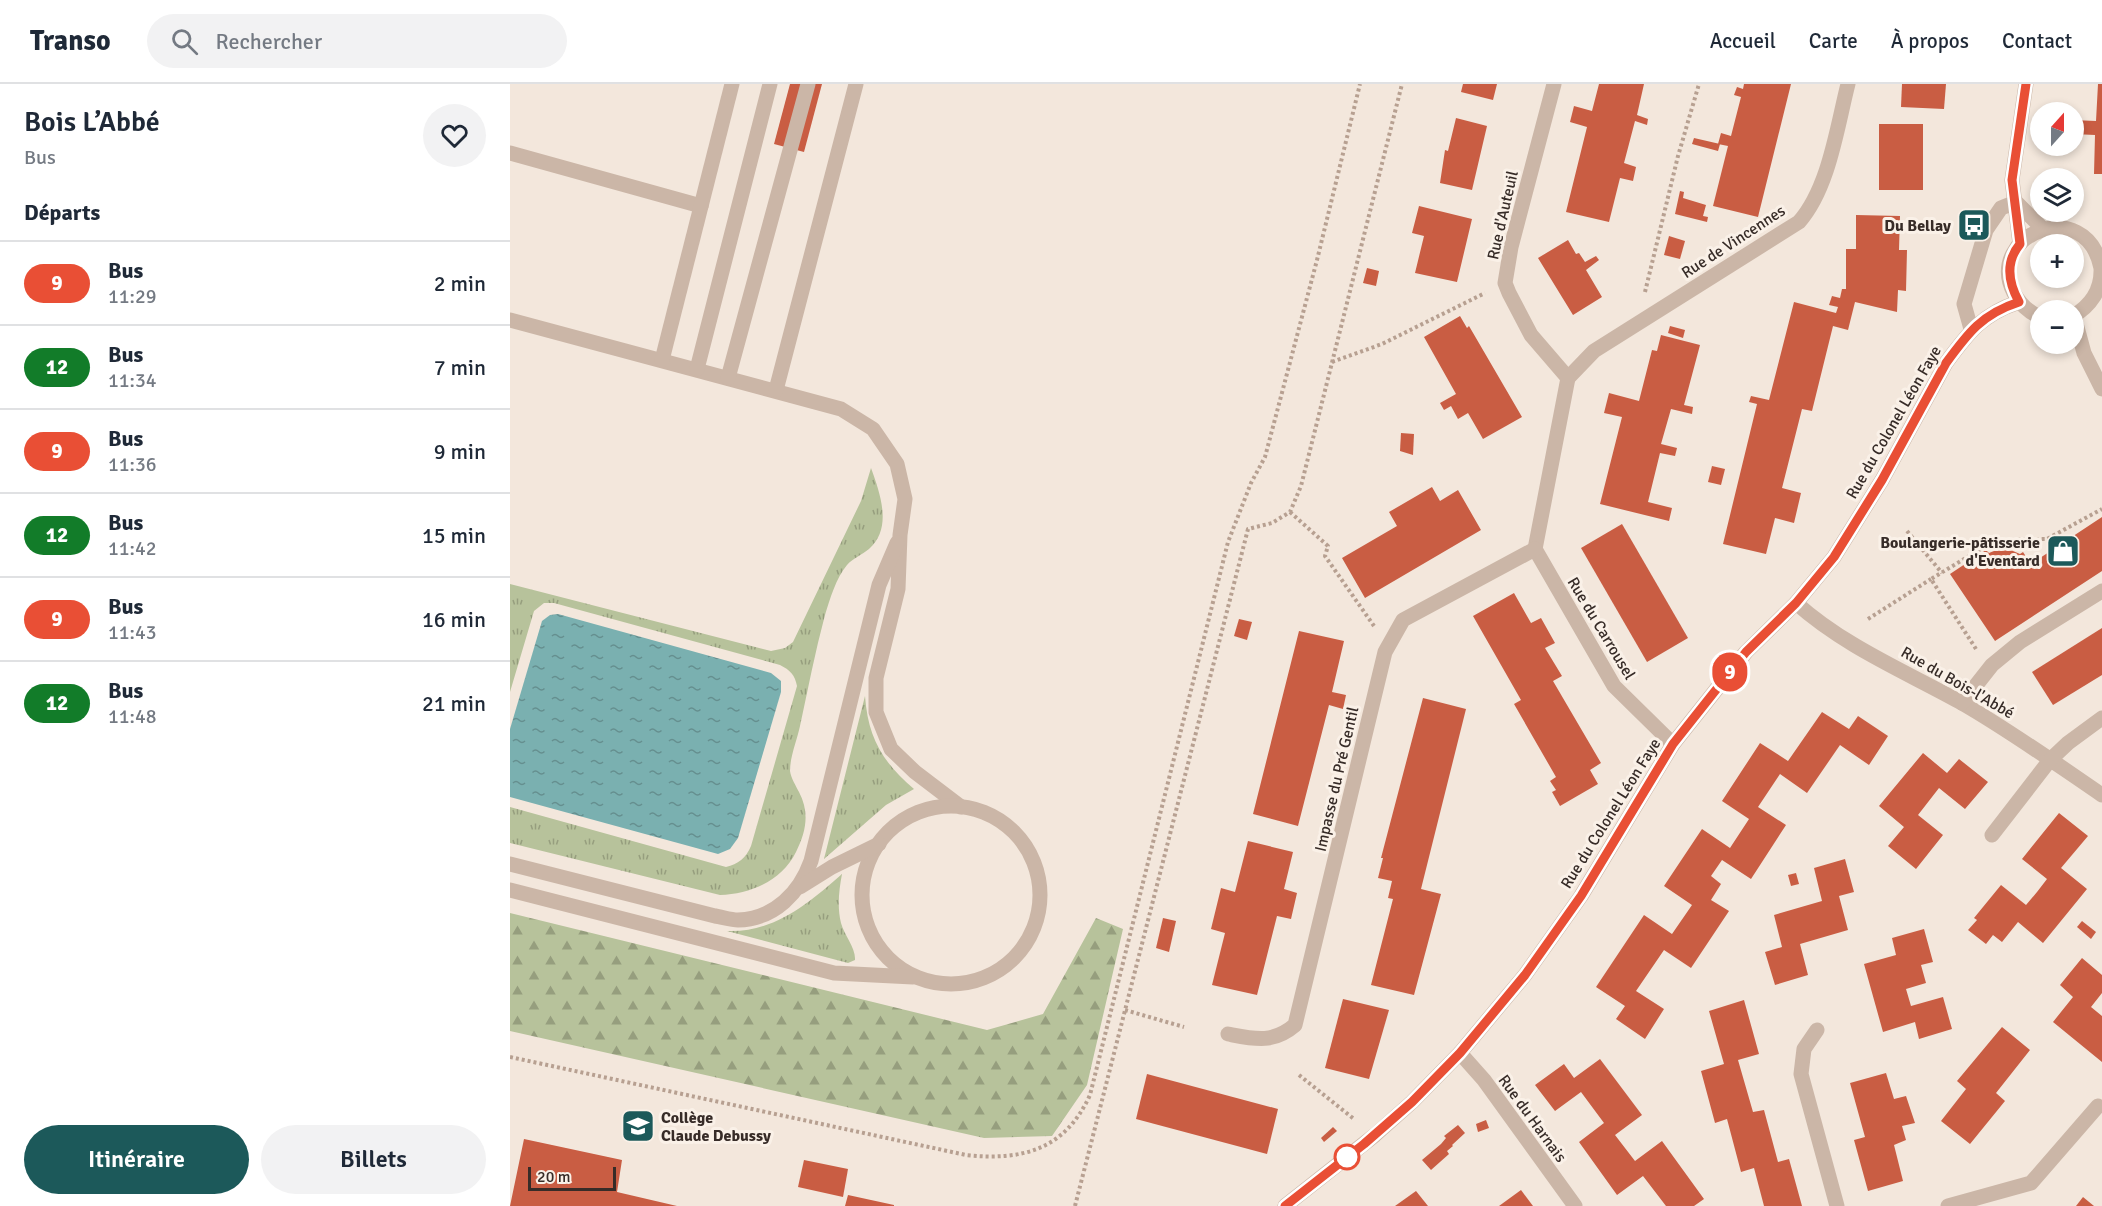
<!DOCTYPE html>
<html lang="fr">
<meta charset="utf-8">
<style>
:root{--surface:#fff;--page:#f2f2f3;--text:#1f2937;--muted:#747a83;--line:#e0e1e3;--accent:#1c595a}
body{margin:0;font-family:Signika,sans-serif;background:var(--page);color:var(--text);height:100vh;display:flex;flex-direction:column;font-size:22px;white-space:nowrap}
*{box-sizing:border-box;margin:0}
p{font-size:20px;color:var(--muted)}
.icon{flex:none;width:33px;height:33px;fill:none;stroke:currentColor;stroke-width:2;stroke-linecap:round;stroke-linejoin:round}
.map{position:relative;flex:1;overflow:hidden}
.drawer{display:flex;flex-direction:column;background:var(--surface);width:510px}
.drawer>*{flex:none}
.badge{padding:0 12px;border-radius:20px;font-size:21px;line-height:39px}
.needle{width:39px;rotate:21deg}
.controls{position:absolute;left:1520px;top:18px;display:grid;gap:12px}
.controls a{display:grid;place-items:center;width:54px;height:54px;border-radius:50%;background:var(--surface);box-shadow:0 3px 9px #0003;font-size:30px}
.scale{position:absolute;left:18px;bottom:15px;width:88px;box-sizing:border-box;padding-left:6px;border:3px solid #372c28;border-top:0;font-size:16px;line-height:21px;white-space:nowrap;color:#372c28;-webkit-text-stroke:4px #faf1e8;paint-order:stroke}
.map>.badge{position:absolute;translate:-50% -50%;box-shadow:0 0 0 3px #fff}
h2{padding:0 24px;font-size:22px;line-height:54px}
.round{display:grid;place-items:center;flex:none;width:63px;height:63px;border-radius:32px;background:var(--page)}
.head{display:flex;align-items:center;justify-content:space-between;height:102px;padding:0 24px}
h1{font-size:28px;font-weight:600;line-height:45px}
.primary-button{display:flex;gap:12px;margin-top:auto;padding:12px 24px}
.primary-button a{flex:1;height:69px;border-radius:36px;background:var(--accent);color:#fff;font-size:24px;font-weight:600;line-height:69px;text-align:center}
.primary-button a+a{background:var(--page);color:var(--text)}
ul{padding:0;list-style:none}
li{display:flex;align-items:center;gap:18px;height:84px;padding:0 24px;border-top:2px solid var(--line)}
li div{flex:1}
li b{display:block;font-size:22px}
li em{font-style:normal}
li .badge{min-width:66px;font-weight:700;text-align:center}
header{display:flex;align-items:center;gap:36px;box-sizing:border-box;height:84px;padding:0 30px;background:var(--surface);border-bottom:2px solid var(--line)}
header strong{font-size:28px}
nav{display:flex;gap:33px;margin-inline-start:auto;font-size:21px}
.search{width:420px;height:54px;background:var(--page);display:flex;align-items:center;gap:15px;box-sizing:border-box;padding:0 21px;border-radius:33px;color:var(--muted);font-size:22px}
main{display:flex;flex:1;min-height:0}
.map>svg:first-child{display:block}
.grass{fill:url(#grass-tufts)}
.forest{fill:url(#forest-firs)}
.water{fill:url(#water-ripples)}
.building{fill:#c95d43}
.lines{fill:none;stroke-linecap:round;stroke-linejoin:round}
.path{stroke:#b7a091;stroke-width:4;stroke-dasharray:3 3;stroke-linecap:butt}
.minor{stroke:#cbb6a7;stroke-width:15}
.line-casing{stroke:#fff;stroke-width:14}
.line{stroke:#e94f35;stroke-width:9}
.stop-dot{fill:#fff;stroke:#e94f35;stroke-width:3}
.labels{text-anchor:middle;stroke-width:6;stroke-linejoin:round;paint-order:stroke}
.street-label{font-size:16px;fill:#372c28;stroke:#faf1e8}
.poi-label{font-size:16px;font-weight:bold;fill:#372c28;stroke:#faf1e8;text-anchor:end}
</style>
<header>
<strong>Transo</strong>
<div class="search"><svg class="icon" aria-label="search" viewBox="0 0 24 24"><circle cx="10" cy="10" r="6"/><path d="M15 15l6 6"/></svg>Rechercher</div>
<nav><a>Accueil</a><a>Carte</a><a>À propos</a><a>Contact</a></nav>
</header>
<main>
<section class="drawer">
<div class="head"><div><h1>Bois L’Abbé</h1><p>Bus</p></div><a class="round"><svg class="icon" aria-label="heart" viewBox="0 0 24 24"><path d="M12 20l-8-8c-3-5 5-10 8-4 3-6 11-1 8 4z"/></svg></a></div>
<h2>Départs</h2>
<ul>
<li><span class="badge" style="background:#e94f35;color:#fff">9</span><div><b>Bus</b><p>11:29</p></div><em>2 min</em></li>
<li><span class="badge" style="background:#127c29;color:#fff">12</span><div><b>Bus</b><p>11:34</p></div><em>7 min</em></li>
<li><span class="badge" style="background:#e94f35;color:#fff">9</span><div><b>Bus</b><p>11:36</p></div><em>9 min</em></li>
<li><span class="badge" style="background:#127c29;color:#fff">12</span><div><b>Bus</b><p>11:42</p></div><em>15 min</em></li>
<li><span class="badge" style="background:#e94f35;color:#fff">9</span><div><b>Bus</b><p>11:43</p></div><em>16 min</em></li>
<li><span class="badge" style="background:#127c29;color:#fff">12</span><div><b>Bus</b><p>11:48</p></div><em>21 min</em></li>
</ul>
<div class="primary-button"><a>Itinéraire</a><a>Billets</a></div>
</section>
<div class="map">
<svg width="1592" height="1122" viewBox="0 0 1592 1122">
<defs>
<pattern id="grass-tufts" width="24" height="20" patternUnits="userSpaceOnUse" patternTransform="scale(1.5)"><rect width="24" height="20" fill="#b7c29b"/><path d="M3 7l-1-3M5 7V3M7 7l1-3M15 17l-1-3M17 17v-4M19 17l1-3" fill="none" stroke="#969e7e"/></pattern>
<pattern id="forest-firs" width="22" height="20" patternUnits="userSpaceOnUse" patternTransform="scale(1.5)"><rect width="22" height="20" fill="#b7c29b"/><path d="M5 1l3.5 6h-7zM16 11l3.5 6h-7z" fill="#969e7e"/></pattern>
<pattern id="water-ripples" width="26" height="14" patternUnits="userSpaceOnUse" patternTransform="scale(1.5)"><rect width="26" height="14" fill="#7ab0b0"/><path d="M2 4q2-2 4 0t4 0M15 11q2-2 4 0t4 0" fill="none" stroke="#658f8f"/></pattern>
</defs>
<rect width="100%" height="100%" fill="#f3e7dc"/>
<!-- grass -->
<g class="grass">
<path d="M361 384C370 409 383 444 359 465 352 471 343 474 337 481 326 494 320 515 315 531 305 568 298 605 290 642 287 656 280 673 280 687 281 694 286 702 289 708 300 729 296 748 286 768 272 797 240 810 210 811L0 759V723L216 783C228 780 236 774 241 762L287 602C285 591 280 586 270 581L44 519H34L24 527 0 608V500L261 567 275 564 283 558 351 417Z"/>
<path d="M355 612C358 653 372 678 404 705L376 721 314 775Z"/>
<path d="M332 790C329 806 327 823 331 839 334 851 346 864 345 876L338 879 217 847C264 849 299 819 332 790Z"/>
</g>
<!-- forest -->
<path class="forest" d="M0 829 477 946 533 930 586 834 613 845 577 1001 542 1052 474 1054 0 947Z"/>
<!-- water -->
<path class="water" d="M48 530 261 589 271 597V608L228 754 220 765 208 770 0 713V645L32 537 40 531Z"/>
<!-- building -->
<g class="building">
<path d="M280 0H312L294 68 264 60Z"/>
<path d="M953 0H987L983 16 951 8Z"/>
<path d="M1089 0H1134L1127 31 1138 35 1137 41 1125 37 1114 79 1126 83 1123 97 1110 94 1099 138 1056 128 1077 43 1060 38 1064 22 1082 27Z"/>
<path d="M1234 0H1281L1248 133 1203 122 1218 62 1208 60 1211 49 1221 52 1231 13 1224 11 1227 3 1233 5Z"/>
<path d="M1392 0H1436L1434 25 1391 23Z"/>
<path d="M1588 0H1592V90H1584L1585 51 1563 50V36L1586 37Z"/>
<path d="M946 34 977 42 962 106 930 99 935 66 938 67Z"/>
<rect x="1369" y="40" width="44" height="66"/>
<path d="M1184 54 1210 60 1208 67 1182 60Z"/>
<path d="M1170 107 1174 108 1173 114 1196 121 1193 132 1198 133 1197 138 1165 130Z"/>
<path d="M909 122 962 135 947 198 905 189 914 152 902 149Z"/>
<path d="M1346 131 1390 132 1389 166H1397L1396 207 1388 206 1387 228 1345 218 1338 246 1323 242 1302 327 1292 325 1272 404 1291 409 1284 439 1265 434 1256 470 1213 460 1247 320 1239 318 1241 312 1259 316 1284 218 1326 229 1328 223 1319 221 1322 212 1330 214 1332 205H1336V165H1346Z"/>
<path d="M1463 133 1470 135 1465 150 1458 147Z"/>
<path d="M1159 152 1175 157 1170 175 1154 171Z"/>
<path d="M1058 156 1066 170 1069 169 1075 178 1086 172 1089 176 1076 186 1092 213 1063 231 1028 174Z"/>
<path d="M857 184 869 187 866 202 853 199Z"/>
<path d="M950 232 957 244 959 242 1012 333 973 355 958 329 948 335 941 322 934 326 930 319 946 310 914 253Z"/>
<path d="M1160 242 1175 246 1173 254 1158 249Z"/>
<path d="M1151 251 1190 261 1174 321 1183 323 1182 330 1161 325 1151 360 1167 364 1165 372 1150 369 1138 418 1162 424 1159 437 1090 420 1112 333 1094 329 1099 309 1129 317 1142 266 1147 267Z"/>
<path d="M891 349 904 350 903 371 890 367Z"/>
<path d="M1202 382 1215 385 1211 401 1198 398Z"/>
<path d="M922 403 930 417 948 406 971 446 855 514 832 474 887 442 879 428Z"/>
<path d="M1592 433V487L1485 557 1440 490 1476 466 1479 469 1489 465 1496 464 1510 470 1513 468 1521 480Z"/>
<path d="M1112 440 1178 554 1137 578 1071 464Z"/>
<path d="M1004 509 1021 539 1031 534 1045 559 1035 564 1052 592 1043 597 1091 679 1080 686 1088 700 1050 722 1042 708 1046 706 1040 697 1046 693 1004 620 1011 616 963 532Z"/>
<path d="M729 535 742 538 737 556 724 552Z"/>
<path d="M1592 544V591L1543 621 1522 588Z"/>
<path d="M789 547 834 557 822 608 836 611 833 625 819 621 788 742 743 730Z"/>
<path d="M913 614 956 625 911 805 931 810 904 911 861 901 883 815 878 814 882 797 868 794 873 774H871Z"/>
<path d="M1312 628 1339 645 1348 632 1378 652 1359 681 1330 661 1297 709 1270 690 1248 723 1276 741 1241 795 1212 776 1201 792 1211 800 1201 816 1219 827 1181 884 1154 866 1126 907 1154 925 1135 955 1106 935 1115 922 1086 903 1134 831 1162 850 1182 821 1154 802 1192 745 1220 764 1239 735 1212 717 1250 659 1278 677Z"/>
<path d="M1413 669 1437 689 1449 675 1478 698 1455 725 1429 704 1408 731 1433 751 1406 785 1378 762 1394 743 1369 722Z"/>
<path d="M1549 729 1578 752 1551 784 1577 805 1533 859 1508 838 1492 858 1483 851 1476 860 1458 846 1467 836 1464 834 1491 801 1516 821 1527 808 1537 795 1512 775Z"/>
<path d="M738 757 783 768 774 805 787 809 781 835 767 832 747 911 702 901 715 849 701 845 711 804 725 808Z"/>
<path d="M1335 775 1344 808 1329 812 1338 846 1290 860 1298 891 1265 901 1255 868 1272 863 1264 831 1312 817 1304 784Z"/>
<path d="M1286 789 1289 800 1281 802 1278 791Z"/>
<path d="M653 834 666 837 659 868 646 864Z"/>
<path d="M1572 837 1586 848 1581 855 1567 843Z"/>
<path d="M1414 845 1423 878 1411 881 1416 899 1396 905 1401 922 1433 913 1442 945 1409 955 1405 938 1373 948 1354 880 1386 871 1382 854Z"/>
<path d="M1572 874 1592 891V909L1581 923 1592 932V978L1543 938 1563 913 1550 901Z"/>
<path d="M833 915 879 926 859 995 815 984Z"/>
<path d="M1234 916 1249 970 1228 976 1243 1028 1254 1026 1268 1078 1279 1075 1292 1122H1254L1244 1084 1231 1088 1217 1035 1205 1039 1191 987 1214 980 1199 927Z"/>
<path d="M1492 943 1520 966 1486 1009 1495 1017 1460 1060 1431 1037 1456 1005 1447 997Z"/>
<path d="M1090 975 1132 1031 1105 1051 1125 1077 1152 1057 1194 1115 1184 1122H1156L1133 1092 1107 1111 1069 1058 1094 1039 1071 1008 1045 1027 1025 1001 1054 980 1064 994Z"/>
<path d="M1376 989 1384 1015 1396 1012 1405 1039 1392 1042 1396 1056 1384 1061 1393 1097 1358 1107 1344 1056 1355 1053 1340 999Z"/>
<path d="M637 990 768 1025 757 1070 626 1035Z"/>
<path d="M976 1036 979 1044 968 1048 966 1040Z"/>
<path d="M948 1041 955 1049 942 1061 943 1062 937 1067 939 1070 921 1086 912 1076 931 1060 936 1054 934 1052Z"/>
<path d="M823 1043 827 1047 814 1058 811 1054Z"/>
<path d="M14 1055 112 1076 107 1108 167 1122H0Z"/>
<path d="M294 1076 338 1085 333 1113 288 1103Z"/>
<path d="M1011 1106 1023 1122H989Z"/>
<path d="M906 1107 918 1122H885Z"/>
<path d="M338 1111 384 1121V1122H335Z"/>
<path d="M1573 1113 1584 1122H1566Z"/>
</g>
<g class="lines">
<!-- path -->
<g class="path">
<path d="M1135 208 1168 72 1189 0"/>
<path d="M822 278 872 260 975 209"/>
<path d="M780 428 818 462 815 472 864 542"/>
<path d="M1397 447 1432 489"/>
<path d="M1358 535 1421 495"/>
<path d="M1466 565 1421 495 1479 460 1512 455H1537L1592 425"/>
<path d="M615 926 674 943"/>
<path d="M0 973 456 1071C512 1077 555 1066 580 1011L718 458 741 399 755 373 807 176 850 0"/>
<path d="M789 991 844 1035"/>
<path d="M565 1122 738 445 762 439 780 428 791 402 892 0"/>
</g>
<!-- minor -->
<g class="minor">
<path d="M0 69 191 122"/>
<path d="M1506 118 1532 144"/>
<path d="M1510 160 1502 96 1516 0"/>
<path d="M1564 232 1574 269 1592 305"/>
<path d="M1530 233C1518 228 1510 220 1504 209 1474 150 1576 110 1591 184 1592 206 1580 222 1563 232"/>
<path d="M0 236 331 325 363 345 387 380 395 415 390 451 388 505 366 594V628L381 665 405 688 451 723"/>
<path d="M1461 245 1454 220 1476 146 1491 124 1506 118"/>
<path d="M152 276 222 0"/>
<path d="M187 285 260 0"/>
<path d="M218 294 298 0"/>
<path d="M1058 294 1084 267 1289 138C1319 104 1327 43 1338 0"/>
<path d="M266 306 346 0"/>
<path d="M1025 465 1058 294 1021 251 999 209 995 199 1001 163 1044 0"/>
<path d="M1025 465 1104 602 1163 660"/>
<path d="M1286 519C1334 562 1394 587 1450 618 1499 646 1545 679 1592 711"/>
<path d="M1452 619 1482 581 1510 558 1592 507"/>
<circle cx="441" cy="811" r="89"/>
<path d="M1482 751 1540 676 1558 659 1592 634"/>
<path d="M0 780 205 832C212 833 221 836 228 836 265 835 290 808 301 777L369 501 387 459"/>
<path d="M290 803 322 783 369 760"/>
<path d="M0 806 324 889 403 893"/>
<path d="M1307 946 1294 965 1291 990 1327 1122"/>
<path d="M718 950C744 955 763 960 785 941L875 568 893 536 1025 465"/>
<path d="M950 969 974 996 1065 1122"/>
<path d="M775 1122 865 1051 902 1018 950 969 1015 891 1071 812 1163 660 1236 568 1286 519 1324 473 1372 396 1436 279C1458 249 1472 230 1509 218"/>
<path d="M1438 1122 1521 1099 1588 1022"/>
</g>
</g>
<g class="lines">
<!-- line casing -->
<g class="line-casing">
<path id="line" d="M775 1122 854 1060 902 1018 950 969 1015 891 1071 812 1163 660 1236 568 1286 519 1324 473 1372 396 1436 279C1458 249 1472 230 1509 218 1498 198 1495 178 1510 160L1502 96 1516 0"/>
</g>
<!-- line -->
<use href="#line" class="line"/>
</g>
<!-- icons -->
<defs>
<g id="bus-square" transform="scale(1.725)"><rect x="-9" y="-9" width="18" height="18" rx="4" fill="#1c595a" stroke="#faf1e8"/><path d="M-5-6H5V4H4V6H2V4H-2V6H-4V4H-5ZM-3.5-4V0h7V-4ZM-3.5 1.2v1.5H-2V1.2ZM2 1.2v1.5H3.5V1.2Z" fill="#fff"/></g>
<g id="shop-square" transform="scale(1.725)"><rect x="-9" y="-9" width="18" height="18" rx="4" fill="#1c595a" stroke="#faf1e8"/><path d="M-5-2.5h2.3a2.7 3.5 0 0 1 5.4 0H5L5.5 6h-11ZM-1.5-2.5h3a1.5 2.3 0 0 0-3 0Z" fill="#fff"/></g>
<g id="school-square" transform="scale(1.725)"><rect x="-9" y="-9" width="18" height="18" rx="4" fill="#1c595a" stroke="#faf1e8"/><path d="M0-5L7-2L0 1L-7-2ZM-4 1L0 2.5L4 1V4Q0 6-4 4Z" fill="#fff"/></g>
</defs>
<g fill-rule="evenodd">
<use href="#bus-square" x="1464" y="141"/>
<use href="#shop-square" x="1553" y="467"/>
<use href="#school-square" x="128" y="1042"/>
</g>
<!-- markers -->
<circle class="stop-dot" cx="837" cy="1073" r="12"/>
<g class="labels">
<!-- street labels -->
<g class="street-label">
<text transform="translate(992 131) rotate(-77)" y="6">Rue d'Auteuil</text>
<text transform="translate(1223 157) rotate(-33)" y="6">Rue de Vincennes</text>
<text transform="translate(1383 338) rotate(-60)" y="6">Rue du Colonel Léon Faye</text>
<text transform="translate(1092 544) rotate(59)" y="6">Rue du Carrousel</text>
<text transform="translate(1448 598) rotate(30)" y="6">Rue du Bois-l'Abbé</text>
<text transform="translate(826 695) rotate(-77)" y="6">Impasse du Pré Gentil</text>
<text transform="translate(1100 729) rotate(-58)" y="6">Rue du Colonel Léon Faye</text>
<text transform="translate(1023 1034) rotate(54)" y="6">Rue du Harnais</text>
</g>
<!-- poi labels -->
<g class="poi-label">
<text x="1441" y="147">Du Bellay</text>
<text x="1530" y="464">Boulangerie-pâtisserie<tspan x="1530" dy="18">d'Eventard</tspan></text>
<text x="151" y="1039" text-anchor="start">Collège<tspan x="151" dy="18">Claude Debussy</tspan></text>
</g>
</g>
</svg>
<div class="controls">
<a><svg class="needle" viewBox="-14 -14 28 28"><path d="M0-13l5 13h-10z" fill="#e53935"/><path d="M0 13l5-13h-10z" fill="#747a83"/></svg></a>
<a><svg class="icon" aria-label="layers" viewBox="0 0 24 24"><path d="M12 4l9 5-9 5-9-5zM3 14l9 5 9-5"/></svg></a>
<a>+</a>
<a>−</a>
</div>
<div class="scale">20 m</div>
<b class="badge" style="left:1220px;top:588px;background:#e94f35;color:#fff">9</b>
</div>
</main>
